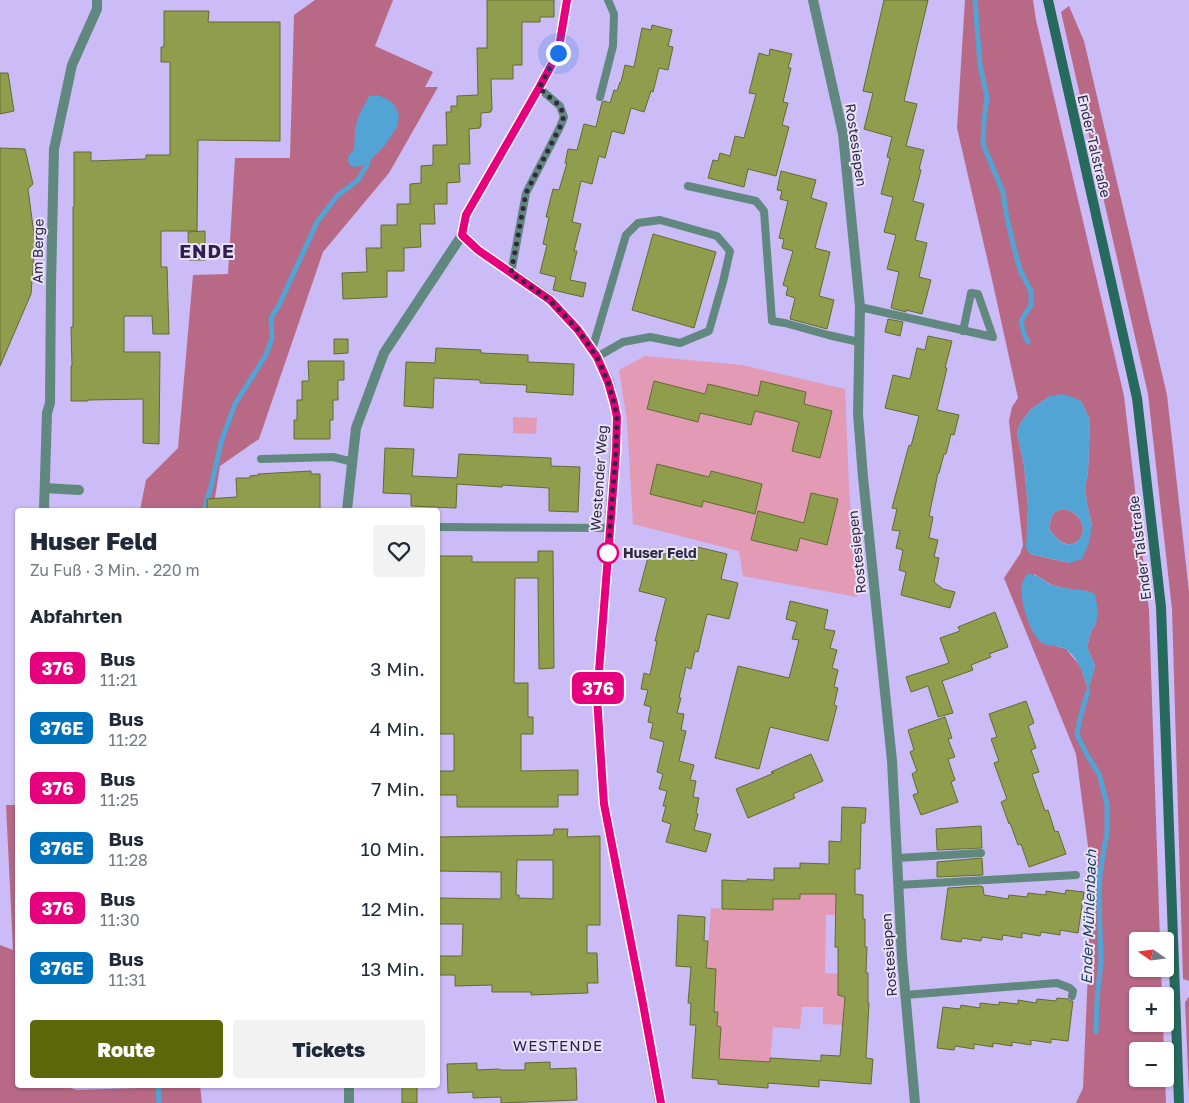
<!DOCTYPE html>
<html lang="de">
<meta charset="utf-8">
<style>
:root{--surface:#fff;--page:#f2f2f3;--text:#1f2937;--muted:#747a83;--accent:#5c670a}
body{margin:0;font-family:"Golos Text",sans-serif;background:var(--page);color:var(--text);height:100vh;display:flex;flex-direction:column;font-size:19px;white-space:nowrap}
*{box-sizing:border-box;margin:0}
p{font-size:16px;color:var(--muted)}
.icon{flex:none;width:28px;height:28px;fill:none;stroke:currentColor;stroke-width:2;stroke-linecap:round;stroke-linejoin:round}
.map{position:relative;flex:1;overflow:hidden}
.sheet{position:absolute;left:15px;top:508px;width:425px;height:580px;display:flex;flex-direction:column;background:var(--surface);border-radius:5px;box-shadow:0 1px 4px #0004}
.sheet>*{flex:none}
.badge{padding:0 10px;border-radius:8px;font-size:18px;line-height:32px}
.needle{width:32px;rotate:284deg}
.buttons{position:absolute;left:1129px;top:932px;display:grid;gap:10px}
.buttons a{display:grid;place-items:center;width:45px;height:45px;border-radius:5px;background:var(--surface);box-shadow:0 1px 4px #0004;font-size:25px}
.you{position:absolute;width:25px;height:25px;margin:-12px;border:4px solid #fff;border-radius:50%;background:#1a73e8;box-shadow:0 0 0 8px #1a73e833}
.map>.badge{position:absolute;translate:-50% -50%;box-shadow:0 0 0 2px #fff}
h2{padding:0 15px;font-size:19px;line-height:45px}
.round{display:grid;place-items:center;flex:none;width:52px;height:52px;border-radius:5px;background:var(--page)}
.overview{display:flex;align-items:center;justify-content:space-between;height:85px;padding:0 15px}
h1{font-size:24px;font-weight:800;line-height:38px}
.primary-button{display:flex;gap:10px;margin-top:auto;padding:10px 15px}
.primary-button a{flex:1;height:58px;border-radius:5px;background:var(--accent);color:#fff;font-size:20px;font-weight:800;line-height:58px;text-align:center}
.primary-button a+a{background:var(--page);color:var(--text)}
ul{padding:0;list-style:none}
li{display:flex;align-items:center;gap:15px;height:60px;padding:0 15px}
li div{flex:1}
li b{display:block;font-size:19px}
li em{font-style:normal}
li .badge{min-width:55px;font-weight:700;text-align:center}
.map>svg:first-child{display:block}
.green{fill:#e39ab4}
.forest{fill:#b86986;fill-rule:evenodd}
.water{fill:#52a4d4;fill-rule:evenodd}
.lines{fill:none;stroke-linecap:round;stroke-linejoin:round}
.stream{stroke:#52a4d4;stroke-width:5}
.building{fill:#909d4c;stroke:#626b30;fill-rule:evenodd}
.lane{stroke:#60887e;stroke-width:8}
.street{stroke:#60887e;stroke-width:10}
.secondary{stroke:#256a5c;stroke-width:10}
.line-casing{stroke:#fff;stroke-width:11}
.line{stroke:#e6007e;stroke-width:8}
.walk{stroke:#2f283f;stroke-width:5;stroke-dasharray:0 9}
.stop-dot{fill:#fff;stroke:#e6007e;stroke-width:2.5}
.labels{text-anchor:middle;stroke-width:4;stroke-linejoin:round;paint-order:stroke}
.street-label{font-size:14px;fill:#2f283f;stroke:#e8e2fa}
.stop-label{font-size:14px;font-weight:bold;fill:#2f283f;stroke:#e8e2fa;text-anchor:start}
.water-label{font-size:15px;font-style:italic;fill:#1e4257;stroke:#e8e2fa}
.neighbourhood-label{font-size:15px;letter-spacing:1px;fill:#301f4e;stroke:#e8e2fa}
.district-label{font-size:19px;font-weight:bold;letter-spacing:1px;fill:#301f4e;stroke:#e8e2fa}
</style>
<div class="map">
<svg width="1189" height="1103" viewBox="0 0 1189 1103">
<rect width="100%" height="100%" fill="#cbbbf6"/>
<!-- green -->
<g class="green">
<path d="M645 356 742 365 845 389 849 488 857 597 743 576 739 551 633 524 627 421 619 370Z"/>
<path d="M513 417 537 418 536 434 513 433Z"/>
<path d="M800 894H836V915H826L825 973 838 974V995L845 997 843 1025 823 1024V1007H802L800 1029 773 1027 770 1062 719 1059 721 1027 717 1026 718 1013 714 1012 716 969 706 968 711 908 722 909 773 910V899Z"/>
</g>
<!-- forest -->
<g class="forest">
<path d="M315 0H393L375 46 433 72 425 87H438L389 173 323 252 259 439 220 466 213 510H140L146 480 178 448 193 275 228 274 235 158H290L294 15Z"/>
<path d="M965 0H1033L1036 20 1124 396 1149 610 1160 941H1138V969H1161L1162 996H1138V1024H1163L1164 1051H1138V1079H1165L1166 1103H1076L1083 1088 1092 877 1076 754 1004 578 1020 554 1023 545 1009 421 1012 407 1018 398 993 284 957 128ZM1050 396 1081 401 1090 420 1088 472 1085 488 1087 504 1092 525 1070 563 1030 554 1027 548 1028 507 1024 466 1017 432 1021 422 1031 409ZM1034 574 1052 585 1071 590 1088 591 1096 624 1091 631 1087 647 1095 666 1088 690 1081 667 1066 649 1041 642Z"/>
<path d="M1069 6 1084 41 1167 395 1189 592V981L1183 979 1172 609 1148 394 1061 12Z"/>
<path d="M1064 509C1102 519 1075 568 1050 530 1050 517 1051 511 1064 509Z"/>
<path d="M6 805H18V1085H62L76 1090 139 1088V1085H200L202 1103H0V945L13 950Z"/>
<path d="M1189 997V1092L1185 1002Z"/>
</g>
<!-- water -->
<g class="water">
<path d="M378 95 389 100 395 106 399 116 397 127 386 144 368 163 361 166 353 167 350 165 348 161V156L354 150 355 130 358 117 369 96Z"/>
<path d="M1062 394 1072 397 1081 401 1090 420 1088 472 1085 488 1087 504 1092 525 1089 543 1082 559 1070 563 1030 554 1026 548 1028 507 1024 466 1017 432 1021 422 1031 409 1050 396ZM1064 509C1102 518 1075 569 1050 530 1050 517 1051 511 1064 509Z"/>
<path d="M1027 574C1039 574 1043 581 1052 585 1066 590 1082 588 1095 594L1098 611 1096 624 1091 631 1087 647 1095 666 1088 691C1084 676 1080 660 1067 650 1060 645 1048 647 1041 642 1029 633 1019 598 1022 584 1023 580 1025 577 1027 574Z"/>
</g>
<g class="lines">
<!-- stream -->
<g class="stream">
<path d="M975 0 980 65 987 97 984 121 983 144 1003 192 1006 213 1012 240 1020 270 1031 291V305L1021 321 1024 334 1028 342"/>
<path d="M204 510 212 483 221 442 235 404 266 355 272 338 271 318 279 305 317 222 337 196 358 180 368 163"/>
<path d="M1088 691 1080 718 1077 735 1087 755 1099 774 1107 804V832L1100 873 1099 900 1101 961 1097 999 1096 1032"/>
<path d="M158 1085 159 1103"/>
</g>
</g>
<!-- building -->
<g class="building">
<path d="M487 0H554V17H540V22H522V65H513V79H491L492 110H491V112L481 113V126H480V128L469 129 470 164H459L460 182 447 183V204H434L435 224H420L421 247 404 248V271H387V297L343 299 342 273 367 272 366 248H381V225H397V204H410V184L421 183V166L433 165V145H447L446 112H451V106H457V96L478 95 477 48H487Z"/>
<path d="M884 0H928L904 101 917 104 906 146 924 150 919 169 921 170 913 201 924 204 915 240 927 243 919 277 931 280 922 314 906 310V312L891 308 899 272 887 269 896 235 884 232 893 197 881 194 890 158 887 157 892 137 864 129 873 93 863 91Z"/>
<path d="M164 11H209L208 22H280V141L198 140 197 231H161V267H167L169 334H153L152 316H124V352H160L159 444 143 443V399L88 400V401H71V366H72L71 327H73V207H74V152H91V161L146 159V155H170V62H161V47H164Z"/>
<path d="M652 25 672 30 668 46 673 47 668 70 659 68 653 92 651 91 644 112 631 108 624 134 612 131 605 158 599 156 592 184 581 181 572 222 581 224 574 251H577L570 280 586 283 583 297 553 290 556 277 540 273 547 245 543 244 549 217H546L553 189 559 190 567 163H565L568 149 577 150 584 124 596 127 602 102 604 101 610 103 614 90 617 91 620 82H621L625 65 634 67 642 28 651 30Z"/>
<path d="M770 49 792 54 788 68H791L783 102 788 103 782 125 789 127 776 176 748 169 744 187 708 178 713 160 718 161 720 153 730 156 735 136 744 138 756 94 749 93 759 53 769 56Z"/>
<path d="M0 73H8L14 111 0 114Z"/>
<path d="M0 148 25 149 33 184 28 189 35 242 31 294 0 366Z"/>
<path d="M781 171 816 180 811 198 827 203 815 248 830 252 819 296 834 300 827 329 790 319 795 298 786 295 788 287 783 285 793 251 782 248 784 239 779 238 788 201 780 199 782 191 777 190Z"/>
<path d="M205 231V260H189L188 232Z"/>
<path d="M653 234 716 252 694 328 632 310Z"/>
<path d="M888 319 903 322 900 336 885 332Z"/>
<path d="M928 336 952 341 945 368H947L937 410 959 415 954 435 951 434 946 454H944L939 473H938L929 516 933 517 929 538 938 540 934 557 939 558 934 582 943 589 955 592 950 608 901 595 906 572 899 570 903 550 896 548 900 531 892 530 897 509 892 508 909 445 911 446 919 416 885 408 893 375 910 379 917 348 925 350Z"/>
<path d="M334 339H348V353L334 354Z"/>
<path d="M436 348 481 350V353L528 355V362L574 364 573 395 526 392 527 385 480 383V380L434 378 433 408 404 406 406 362 435 363Z"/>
<path d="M308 361H344V380H338V400H333V420H330V439H294V420H297V400H302V381H309Z"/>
<path d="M654 381 705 394 708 384 758 396 761 381 806 392 804 404 832 411 820 458 792 451 799 422 755 411 751 425 700 413 698 422 647 409Z"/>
<path d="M385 448 414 449 412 476 457 478 459 454 551 458V466L580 467 578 512 549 511V488L502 485V487L457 484 456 508 411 506V494L383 493Z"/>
<path d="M657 464 709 477 711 471 762 484 755 514 703 501 702 507 650 494Z"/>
<path d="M311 471V474H320V510H207V499L237 497 236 478H250V476L259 475 258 474Z"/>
<path d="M811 493 838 499 827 545 800 538 797 551 751 540 758 511 804 523Z"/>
<path d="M697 547 727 554 721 579 738 583 729 619 707 614 698 652 695 651 691 669 686 667 679 698H681L677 713 684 714 681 730 686 731 679 761 694 765 690 780 696 781 693 797 699 798 696 813 698 814 694 830 711 834 706 852 666 842 671 824 662 821 666 806H663L667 791 659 789 663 774 657 772 664 742 650 738 653 723 648 722 651 707 644 705 648 690 641 689 644 673 650 675 657 641H655L666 598 639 591 650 550 694 561Z"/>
<path d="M538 551H553L554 668 539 669 538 578H515L514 683H528V717H533V734H521V771L578 770V795H558V807H457V795H438V771H454V734H438V556H472V562H538Z"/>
<path d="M790 601 828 610 824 629 835 631 830 648 837 650 832 668 838 670 834 687 838 688 834 705 837 706 828 741 770 727 759 769 715 758 738 666 789 678 799 640 792 639 797 622 786 619Z"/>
<path d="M995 612 1008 647 989 654 991 657 971 665 973 670 942 681 953 713 938 717 928 686 911 692 906 677 949 663 940 638 960 631 958 627Z"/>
<path d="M1026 701 1034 723 1028 726 1036 748 1031 750 1039 772 1032 774 1045 811 1048 810 1055 832 1058 831 1066 854 1029 867 1021 844 1018 845 1010 823 1009 824 1001 802 1007 799 994 763 999 761 991 739 997 737 989 714Z"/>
<path d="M945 717 952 738 948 739 955 757 948 759 955 780 951 782 958 802 921 815 913 795 918 793 912 774 917 771 910 752 914 750 908 730Z"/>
<path d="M811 754 823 781 793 794 795 798 748 818 736 789 774 773 771 772Z"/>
<path d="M842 807 866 808 865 823H861L860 869H855V894L863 895V919H865V947H867L866 973H868V1003H869L866 1058 873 1059 871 1084 819 1080V1087L768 1083V1088L718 1084V1080L692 1078 696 1025H690L691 1003H688L691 967 676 966 678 915 705 917 704 941H708L706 968 716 969 714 1012H718L717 1026 721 1027 719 1059 770 1062V1058L821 1061V1055L840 1056 845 997 838 995V947H835L836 894H800V899H773V910L722 909V880L747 881V879L774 880V868H800V863L829 864V841L841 842Z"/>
<path d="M981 826 982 848 937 850 936 829Z"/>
<path d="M554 829H568L567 837 600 836V925H587V953H597L598 983H587L588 993 531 995V992H492V985L455 986V975H438V956H462L463 924H438V898L501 899V872L438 871V837L553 835ZM517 860H553V899L519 898V895H516Z"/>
<path d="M982 858 983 875 937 877V862Z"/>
<path d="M979 886 983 887 984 895 1008 899 1009 895 1027 897 1028 893 1046 895V891L1065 894 1066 890 1084 892 1078 933 1060 930V935L1041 932 1040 936 1022 933V938L1003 935 1002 940 982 937 981 941 962 938 961 942 941 939 948 888Z"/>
<path d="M1057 998 1068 999 1070 1001H1073L1068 1041 1051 1039V1043L1031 1040V1045L1012 1042V1046L993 1043V1047L974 1044V1049L955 1046 954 1050 937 1048 943 1007 960 1009 961 1005 980 1008V1003L999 1005V1002L1018 1004V1000L1036 1003 1037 999 1056 1001Z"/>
<path d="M550 1062V1069L576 1068 577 1100 501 1103V1097L473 1098V1092L448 1093 447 1064 477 1063V1070L499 1069 500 1070H525V1063Z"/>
<rect x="402" y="1085" width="15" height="18"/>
</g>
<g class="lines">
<!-- lane -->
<g class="lane">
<path d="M600 97 613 46 614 14 608 0"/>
<path d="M688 186 756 201 764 211 772 321 785 323 828 335 859 342"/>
<path d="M511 273 526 193 560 127 564 117 560 106 539 88"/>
<path d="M860 307 993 337 978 294 971 293 963 331"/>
<path d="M592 350 626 235 638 223 660 220 717 236 730 251 723 282 709 331 680 343 650 337 623 342 597 357"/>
<path d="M261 459 333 457 353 462"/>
<path d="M438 527 610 528"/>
<path d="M897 858 981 853"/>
<path d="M898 885 1076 875"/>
<path d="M905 995 1057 983 1070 988 1073 991 1072 996"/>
</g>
<!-- street -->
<g class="street">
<path d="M567 0 557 53 539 88 466 215 462 235 478 250 550 299 578 330 597 357 609 382 614 403 617 417 615 452 597 697 604 804 643 1004 660 1103"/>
<path d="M813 0 843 134 860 307 858 414 863 477 892 761 902 957 915 1103"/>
<path d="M45 488 79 490"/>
<path d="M44 510 47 413 50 403 51 285 54 149 72 65 97 9V0"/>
<path d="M347 510 356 428 384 353 462 235"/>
<path d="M349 1103V1085"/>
</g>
<!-- secondary -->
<path class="secondary" d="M1048 0 1137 398 1161 607 1179 1103"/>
</g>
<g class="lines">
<!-- line casing -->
<g class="line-casing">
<path id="line" d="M567 0 558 53 539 88 466 215 462 235 478 250 550 300 578 330 597 357 608 382 614 403 617 417 616 452 597 697 603 790 604 804 643 1004 661 1103"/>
</g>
<!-- line -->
<use href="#line" class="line"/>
<!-- walk -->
<path class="walk" d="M558 53 539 88 560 106 564 116 560 127 526 193 511 273 550 300 578 330 597 357 608 382 614 403 617 417 616 452 608 553"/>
</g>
<!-- markers -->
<circle class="stop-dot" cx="608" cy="553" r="10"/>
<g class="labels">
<!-- street labels -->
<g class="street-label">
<text transform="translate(856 145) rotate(82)" y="5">Rostesiepen</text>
<text transform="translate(1094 146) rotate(77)" y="5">Ender Talstraße</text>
<text transform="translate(38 251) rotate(-89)" y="5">Am Berge</text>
<text transform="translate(599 478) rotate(-86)" y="5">Westender Weg</text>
<text transform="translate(1140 548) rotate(-97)" y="5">Ender Talstraße</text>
<text transform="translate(857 552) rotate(-96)" y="5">Rostesiepen</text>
<text transform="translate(889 955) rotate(-94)" y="5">Rostesiepen</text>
</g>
<!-- stop labels -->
<g class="stop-label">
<text x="623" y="558">Huser Feld</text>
</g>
<!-- water labels -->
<g class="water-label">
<text transform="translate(1089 917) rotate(-88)" y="5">Ender Mühlenbach</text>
</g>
<!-- neighbourhood labels -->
<g class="neighbourhood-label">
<text x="558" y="1051">WESTENDE</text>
</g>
<!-- district labels -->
<g class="district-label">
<text x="207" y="258">ENDE</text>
</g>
</g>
</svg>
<div class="buttons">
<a><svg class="needle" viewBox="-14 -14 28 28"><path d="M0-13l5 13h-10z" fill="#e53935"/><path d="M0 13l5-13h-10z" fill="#747a83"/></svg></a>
<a>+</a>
<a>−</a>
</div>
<div class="you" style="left:558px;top:53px"></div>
<b class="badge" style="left:598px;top:688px;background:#e6007e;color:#fff">376</b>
<section class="sheet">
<div class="overview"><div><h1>Huser Feld</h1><p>Zu Fuß · 3 Min. · 220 m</p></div><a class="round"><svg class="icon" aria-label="heart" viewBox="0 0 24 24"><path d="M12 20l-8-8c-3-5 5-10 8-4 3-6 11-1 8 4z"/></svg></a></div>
<h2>Abfahrten</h2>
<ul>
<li><span class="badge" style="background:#e6007e;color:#fff">376</span><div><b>Bus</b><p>11:21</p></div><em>3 Min.</em></li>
<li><span class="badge" style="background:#0072bc;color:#fff">376E</span><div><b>Bus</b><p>11:22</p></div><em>4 Min.</em></li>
<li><span class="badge" style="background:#e6007e;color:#fff">376</span><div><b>Bus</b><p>11:25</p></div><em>7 Min.</em></li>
<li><span class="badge" style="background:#0072bc;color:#fff">376E</span><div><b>Bus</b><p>11:28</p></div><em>10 Min.</em></li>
<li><span class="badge" style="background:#e6007e;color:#fff">376</span><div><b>Bus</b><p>11:30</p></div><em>12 Min.</em></li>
<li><span class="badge" style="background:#0072bc;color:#fff">376E</span><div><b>Bus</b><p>11:31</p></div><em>13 Min.</em></li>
</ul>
<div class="primary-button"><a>Route</a><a>Tickets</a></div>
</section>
</div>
